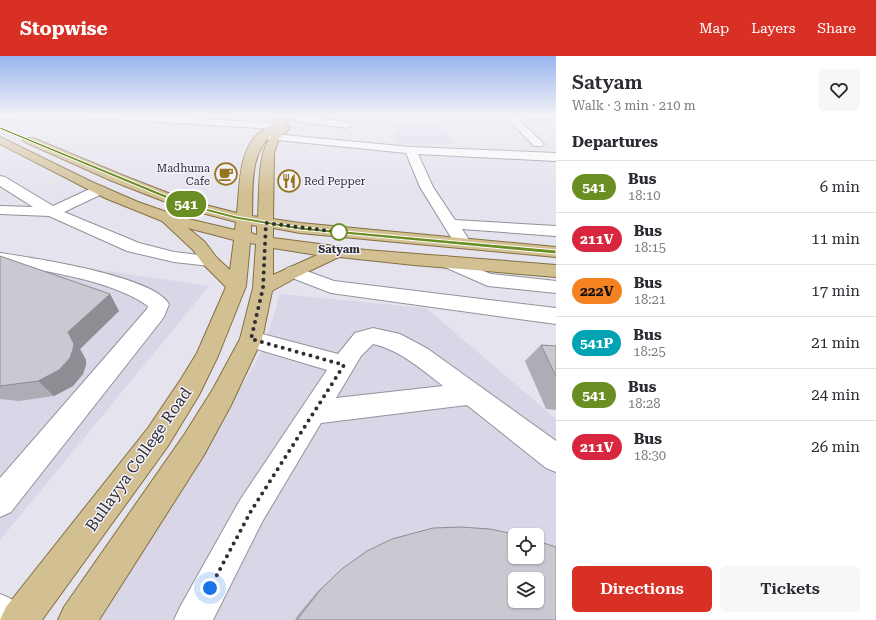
<!DOCTYPE html>
<meta charset="utf-8">
<style>
:root{--surface:#fff;--page:#f7f7f7;--text:#2b2b33;--muted:#7c7c81;--line:#e1e1e2;--accent:#d93025}
body{margin:0;font-family:"Roboto Serif",serif;background:var(--page);color:var(--text);height:100vh;display:flex;flex-direction:column;font-size:15px;white-space:nowrap}
*{box-sizing:border-box;margin:0}
p{font-size:13px;color:var(--muted)}
.icon{flex:none;width:22px;height:22px;fill:none;stroke:currentColor;stroke-width:2;stroke-linecap:round;stroke-linejoin:round}
.map{position:relative;flex:1;overflow:hidden}
.side{display:flex;flex-direction:column;background:var(--surface);width:320px}
.side>*{flex:none}
.badge{padding:0 8px;border-radius:13px;font-size:14px;line-height:26px}
.buttons{position:absolute;left:508px;top:472px;display:grid;gap:8px}
.buttons a{display:grid;place-items:center;width:36px;height:36px;border-radius:6px;background:var(--surface);box-shadow:0 1px 3px #0004;font-size:20px}
.you{position:absolute;width:20px;height:20px;margin:-10px;border:3px solid #fff;border-radius:50%;background:#1a73e8;box-shadow:0 0 0 6px #1a73e833}
.map>.badge{position:absolute;translate:-50% -50%;box-shadow:0 0 0 2px #fff}
h2{padding:0 16px;font-size:15px;line-height:36px}
.round{display:grid;place-items:center;flex:none;width:42px;height:42px;border-radius:6px;background:var(--page)}
.headline{display:flex;align-items:center;justify-content:space-between;height:68px;padding:0 16px}
h1{font-size:19px;font-weight:600;line-height:30px}
.primary-button{display:flex;gap:8px;margin-top:auto;padding:8px 16px}
.primary-button a{flex:1;height:46px;border-radius:6px;background:var(--accent);color:#fff;font-size:16px;font-weight:600;line-height:46px;text-align:center}
.primary-button a+a{background:var(--page);color:var(--text)}
ul{padding:0;list-style:none}
li{display:flex;align-items:center;gap:12px;height:52px;padding:0 16px;border-top:1px solid var(--line)}
li div{flex:1}
li b{display:block;font-size:15px}
li em{font-style:normal}
li .badge{min-width:44px;font-weight:700;text-align:center}
header{display:flex;align-items:center;gap:24px;box-sizing:border-box;height:56px;padding:0 20px;background:var(--accent);color:#fff}
header strong{font-size:19px}
nav{display:flex;gap:22px;margin-inline-start:auto;font-size:14px}
main{display:flex;flex:1;min-height:0}
.map>svg:first-child{display:block}
.built{fill:#d9d6e7;fill-rule:evenodd}
.lines{fill:none;stroke-linecap:round;stroke-linejoin:round}
.minor-casing{stroke:#93929b;stroke-width:2}
.major-casing{stroke:#857141;stroke-width:2}
.minor{fill:#fff;fill-rule:evenodd}
.major{fill:#d2bf92;fill-rule:evenodd}
.wall{fill:#aeadb5}
.shaded-wall{fill:#8d8d93}
.building{fill:#cac9d2;stroke:#8d8d93;fill-rule:evenodd}
.line{fill:#6b8e23;stroke:#fff}
.walk{stroke:#2f2e32;stroke-width:4;stroke-dasharray:0 7.2}
.stop-dot{fill:#fff;stroke:#6b8e23;stroke-width:2}
.labels{text-anchor:middle;stroke-width:3;stroke-linejoin:round;paint-order:stroke}
.far-poi-label{font-size:11px;fill:#2f2e32;stroke:#f2f1fb;text-anchor:end}
.far-stop-label{font-size:11px;font-weight:bold;fill:#2f2e32;stroke:#f2f1fb}
.near-street-label{font-size:16px;fill:#2f2e32;stroke:#f2f1fb}
</style>
<header>
<strong>Stopwise</strong>
<nav><a>Map</a><a>Layers</a><a>Share</a></nav>
</header>
<main>
<div class="map">
<svg width="556" height="564" viewBox="0 0 556 564">
<rect width="100%" height="100%" fill="#e5e3ed"/>
<!-- built -->
<g class="built">
<path d="M397 68 446 71 453 88 393 87Z"/>
<path d="M0 199 209 230 0 484Z"/>
<path d="M280 238 426 252 556 363V564H101L263 294ZM515 479H537V501H515ZM515 523H537V545H515Z"/>
</g>
<g class="lines">
<!-- minor casing -->
<g class="minor-casing">
<g id="minor">
<path d="M0 59H17L12 62 0 63Z"/>
<path d="M86 59H134L275 67 280 70 275 73 91 62Z"/>
<path d="M504 59H514L542 86 544 88 542 90H534Z"/>
<path d="M527 59H556V63L532 62Z"/>
<path d="M298 60 347 66 352 69 347 72 295 65 293 63 295 61Z"/>
<path d="M262 77 411 91 556 97V105L418 98 433 131 455 164 556 170V180L462 173 471 187 469 191 463 192 457 191 420 131 406 97 258 82 257 80Z"/>
<path d="M0 120 5 121 53 150 94 131 99 130 104 131 106 134 104 137 64 156 139 187 174 196 216 201 219 205 216 209 210 210 174 206 127 195 49 160 0 158V150L33 151 0 130Z"/>
<path d="M0 197C34 202 153 220 169 248L164 261 11 456 0 461V422L147 253 148 250C112 224 44 215 0 207Z"/>
<path d="M446 200 491 218 556 225V237L488 230 440 209 437 205 440 201Z"/>
<path d="M293 210 334 225 556 252V268L331 237 287 220 284 216 287 212Z"/>
<path d="M373 272 400 278 428 293 556 385V416L546 412 467 349 321 367 262 466 213 564H174L180 551 240 444 327 314 243 289 240 283 243 277 251 275 338 298 355 277ZM373 288C400 294 421 313 443 330L336 342 361 300Z"/>
<path d="M0 538C17 545 21 547 28 564H0Z"/>
</g>
</g>
<!-- major casing -->
<g class="major-casing">
<path id="major" d="M285 59H296L283 69 289 70 290 72 279 83 274 97 273 163 300 167 556 191V201L300 177 273 172V182L366 194 556 209V221L414 209 339 201 299 220 272 235 262 283 231 349 204 399 99 564H58L64 551 184 379 213 333 240 283 253 232 256 188 250 187 246 230 218 300 199 339 168 390 42 564H0L6 551 148 372 181 323 197 297 226 231 204 209 193 194 162 165 105 142 0 88V81L92 126 138 146 184 162 235 174 236 166 176 150 112 125 25 86 23 84 25 82H33L122 119 186 144 237 157C240 131 238 95 259 77 267 70 277 65 285 59ZM275 76C256 92 260 137 258 161L252 160C253 130 249 95 275 76ZM251 169 257 170V179L251 177ZM188 172 234 184 230 214 216 201 205 186ZM273 192 317 199 273 219Z"/>
</g>
<!-- minor -->
<use href="#minor" class="minor"/>
<!-- major -->
<use href="#major" class="major"/>
</g>
<!-- wall -->
<g class="wall">
<path d="M0 200 110 238 119 255 80 293 86 304V309L83 318 73 330 54 340 19 345 0 343Z"/>
<path d="M541 289 556 290V354L546 353 525 305Z"/>
<path d="M367 495 556 564H295L297 560 317 536 338 517Z"/>
</g>
<!-- shaded-wall -->
<path class="shaded-wall" d="M110 238 119 255 80 293 86 304V309L83 318 73 330 54 340 38 325 68 276Z"/>
<!-- building -->
<g class="building">
<path d="M0 200 110 238 68 276 74 288 73 293 70 302 59 314 38 325 0 330Z"/>
<path d="M541 289 556 290V320Z"/>
<path d="M461 471 490 473 518 479H515V501H537V485L556 491V564H297L300 560 321 533 343 512 367 495 392 483 433 472ZM515 523H537V545H515Z"/>
</g>
<!-- sky -->
<linearGradient id="sky" x2="0" y2="1"><stop stop-color="#98b4ee"/><stop offset="0.43" stop-color="#f3f2f7"/><stop offset="1" stop-color="#f3f2f7" stop-opacity="0"/></linearGradient>
<rect width="556" height="138" fill="url(#sky)"/>
<!-- line -->
<path class="line" d="M0 71 183 146 236 160 300 171 556 194V198L300 174 236 163 179 148 0 73Z"/>
<g class="lines">
<!-- walk -->
<path class="walk" d="M210 532 251 455 344 309 251 283 263 232 266 167 339 176"/>
</g>
<!-- icons -->
<defs>
<g id="cafe-ring" transform="scale(1.15)"><circle r="9.5" fill="#f2f1fb" stroke="#95751d" stroke-width="1.5"/><path d="M-5.5-4.5H6V0H3Q3 3.5 0 3.5H-2.5Q-5.5 3.5-5.5 0ZM3-3.2v2h1.7v-2ZM-6 4.5H4V6H-6Z" fill="#95751d"/></g>
<g id="restaurant-ring" transform="scale(1.15)"><circle r="9.5" fill="#f2f1fb" stroke="#95751d" stroke-width="1.5"/><path d="M-5-6h1v4h1v-4h1v4h1v-4h1v5L-1.5 .5V6h-2V.5L-5-1ZM5-6V6H3V1.5H1.5Q1.5-4 5-6Z" fill="#95751d"/></g>
</defs>
<g fill-rule="evenodd">
<use href="#cafe-ring" x="226" y="118"/>
<use href="#restaurant-ring" x="289" y="125"/>
</g>
<!-- markers -->
<circle class="stop-dot" cx="339" cy="176" r="8"/>
<g class="labels">
<!-- far-poi labels -->
<g class="far-poi-label">
<text x="210" y="116">Madhuma<tspan x="210" dy="13">Cafe</tspan></text>
<text x="304" y="129" text-anchor="start">Red Pepper</text>
</g>
<!-- far-stop labels -->
<g class="far-stop-label">
<text x="339" y="197">Satyam</text>
</g>
<!-- near-street labels -->
<g class="near-street-label">
<text transform="translate(138 403) rotate(-55)" y="6">Bullayya College Road</text>
</g>
</g>
</svg>
<div class="buttons">
<a><svg class="icon" aria-label="locate" viewBox="0 0 24 24"><circle cx="12" cy="12" r="6"/><path d="M12 2v4M12 18v4M2 12h4M18 12h4"/></svg></a>
<a><svg class="icon" aria-label="layers" viewBox="0 0 24 24"><path d="M12 4l9 5-9 5-9-5zM3 14l9 5 9-5"/></svg></a>
</div>
<div class="you" style="left:210px;top:532px"></div>
<b class="badge" style="left:186px;top:148px;background:#6b8e23;color:#fff">541</b>
</div>
<section class="side">
<div class="headline"><div><h1>Satyam</h1><p>Walk · 3 min · 210 m</p></div><a class="round"><svg class="icon" aria-label="heart" viewBox="0 0 24 24"><path d="M12 20l-8-8c-3-5 5-10 8-4 3-6 11-1 8 4z"/></svg></a></div>
<h2>Departures</h2>
<ul>
<li><span class="badge" style="background:#6b8e23;color:#fff">541</span><div><b>Bus</b><p>18:10</p></div><em>6 min</em></li>
<li><span class="badge" style="background:#d7263d;color:#fff">211V</span><div><b>Bus</b><p>18:15</p></div><em>11 min</em></li>
<li><span class="badge" style="background:#f58220;color:#111">222V</span><div><b>Bus</b><p>18:21</p></div><em>17 min</em></li>
<li><span class="badge" style="background:#00a3b4;color:#fff">541P</span><div><b>Bus</b><p>18:25</p></div><em>21 min</em></li>
<li><span class="badge" style="background:#6b8e23;color:#fff">541</span><div><b>Bus</b><p>18:28</p></div><em>24 min</em></li>
<li><span class="badge" style="background:#d7263d;color:#fff">211V</span><div><b>Bus</b><p>18:30</p></div><em>26 min</em></li>
</ul>
<div class="primary-button"><a>Directions</a><a>Tickets</a></div>
</section>
</main>
